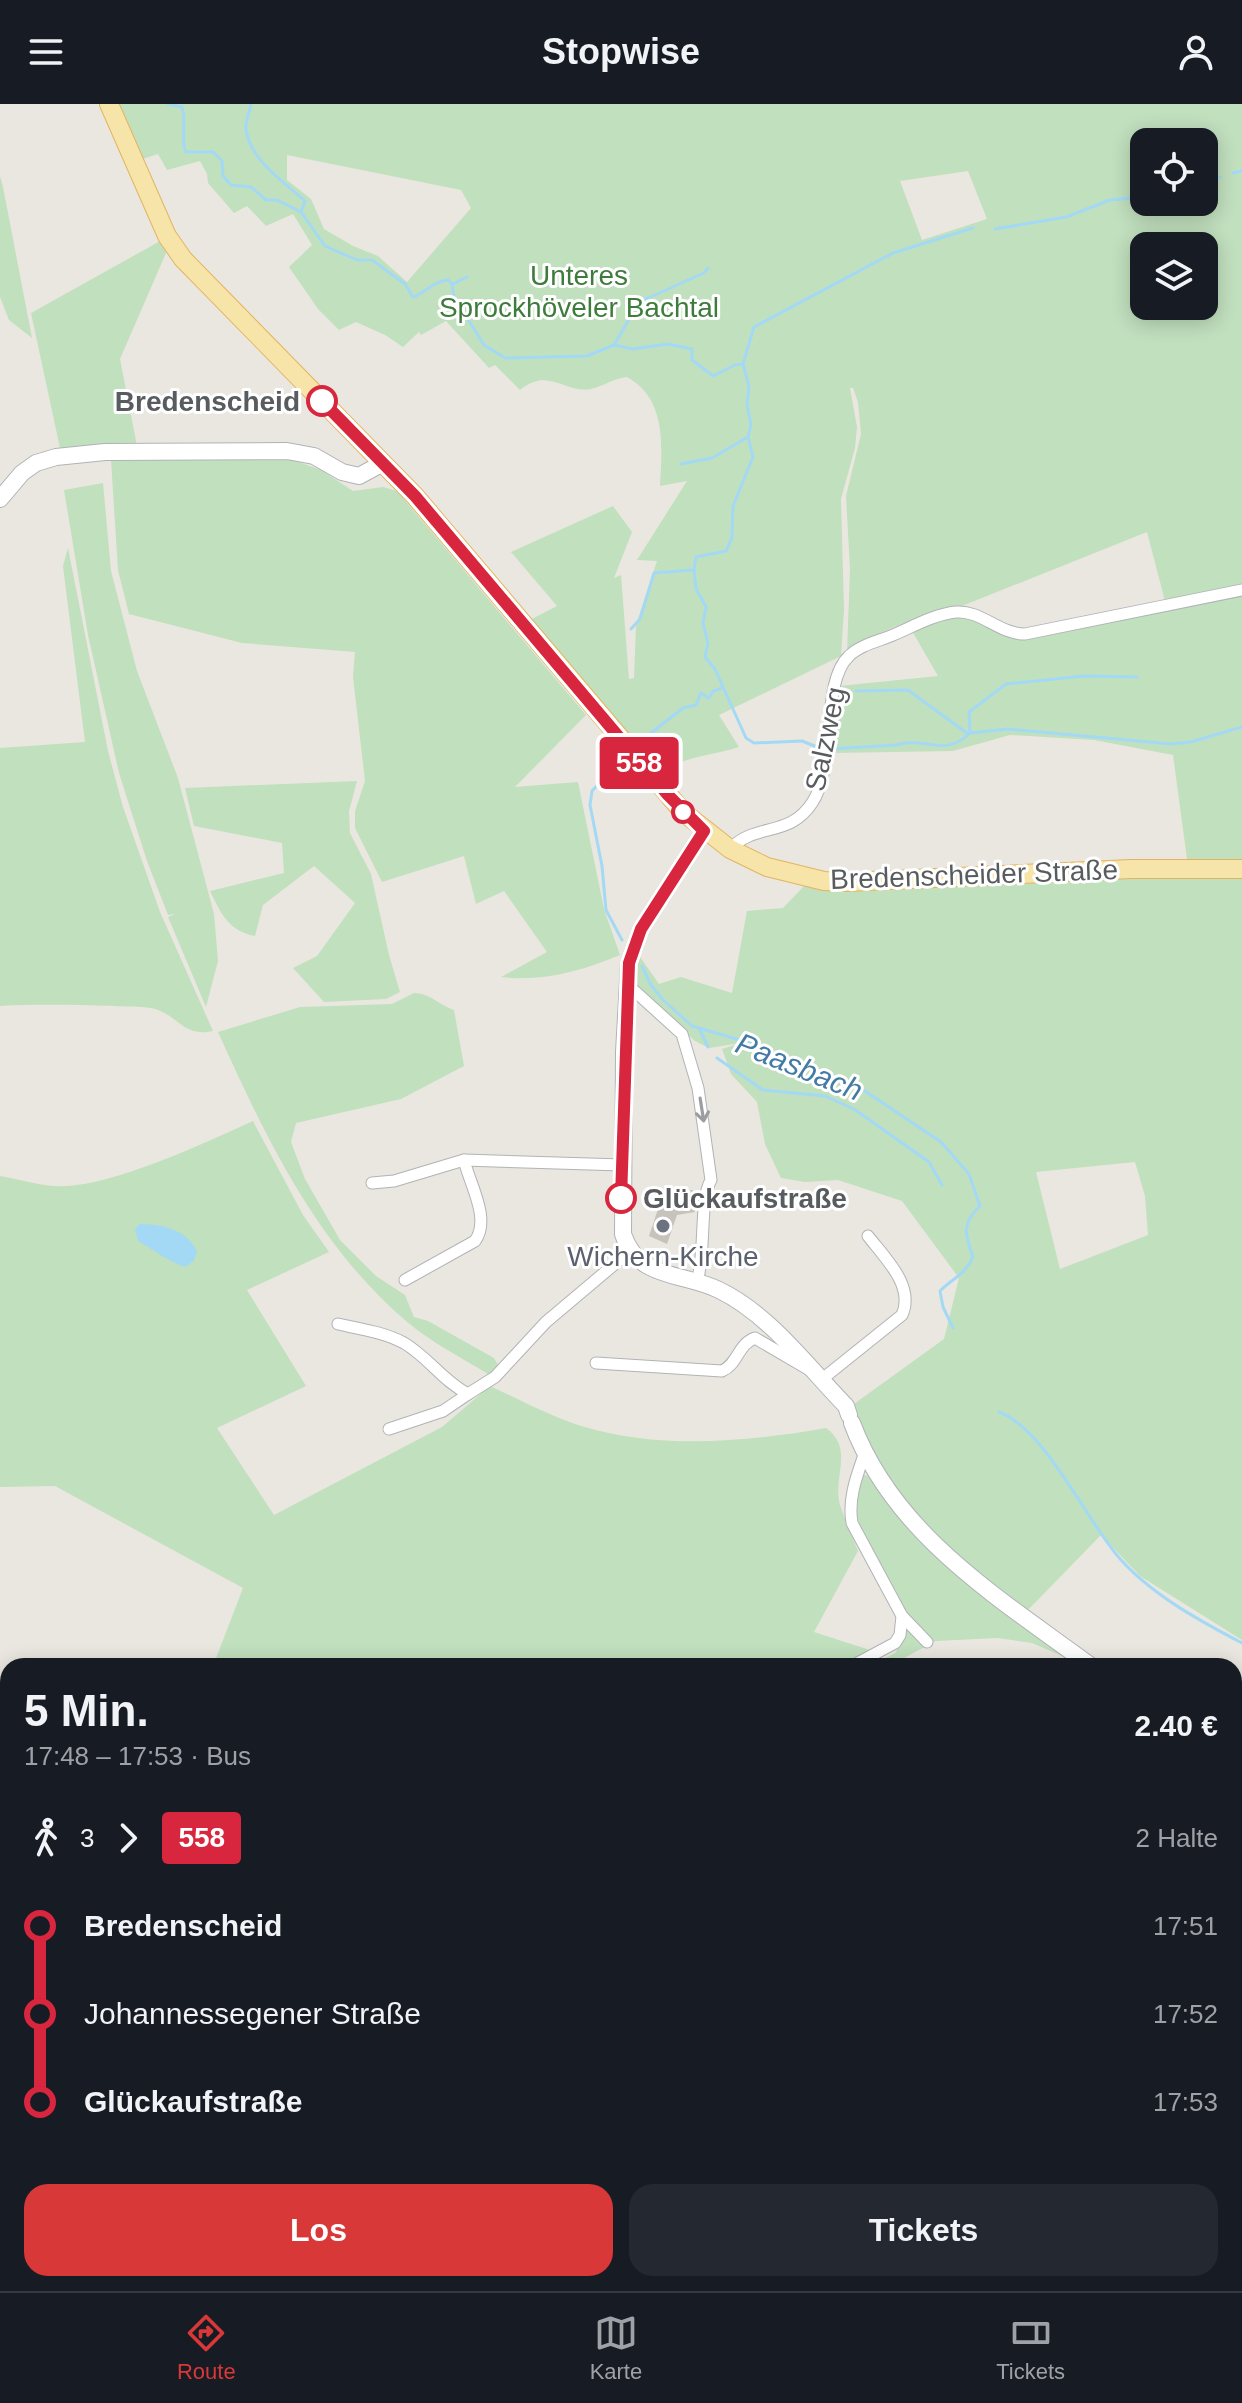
<!DOCTYPE html>
<html lang="de">
<meta charset="utf-8">
<style>
:root{--surface:#171b24;--page:#242831;--text:#f1f3f6;--muted:#9ea1a6;--line:#363941;--accent:#d83838}
body{margin:0;font-family:Helvetica,sans-serif;background:var(--page);color:var(--text);height:100vh;display:flex;flex-direction:column;font-size:30px;white-space:nowrap}
*{box-sizing:border-box;margin:0}
p{font-size:26px;color:var(--muted)}
.icon{flex:none;width:44px;height:44px;fill:none;stroke:currentColor;stroke-width:2;stroke-linecap:round;stroke-linejoin:round}
.map{position:relative;flex:1;overflow:hidden}
.sheet{position:absolute;left:0px;top:1554px;width:1242px;height:634px;display:flex;flex-direction:column;background:var(--surface);border-radius:24px 24px 0 0;box-shadow:0 4px 20px #0003}
.sheet>*{flex:none}
.badge{padding:0 16px;border-radius:6px;font-size:28px;line-height:52px}
.controls{position:absolute;left:1130px;top:24px;display:grid;gap:16px}
.controls a{display:grid;place-items:center;width:88px;height:88px;border-radius:16px;background:var(--surface);box-shadow:0 4px 20px #0003;font-size:40px}
.map>.badge{position:absolute;translate:-50% -50%;box-shadow:0 0 0 4px #fff}
.legs{display:flex;align-items:center;gap:12px;height:88px;padding:0 24px;font-size:26px}
.legs p{margin-inline-start:auto}
.head{display:flex;align-items:center;justify-content:space-between;height:136px;padding:0 24px}
h1{font-size:44px;font-weight:700;line-height:60px}
.cta{display:flex;gap:16px;margin-top:auto;padding:16px 24px}
.cta a{flex:1;height:92px;border-radius:24px;background:var(--accent);color:#fff;font-size:32px;font-weight:700;line-height:92px;text-align:center}
.cta a+a{background:var(--page);color:var(--text)}
ul{padding:0 24px;list-style:none}
li{display:flex;align-items:center;gap:28px;height:88px;font-size:30px}
li i{display:grid;place-items:center;width:12px;height:100%;margin:0 10px;background:currentColor}
li i::after{content:'';width:20px;height:20px;margin:-10px;border:6px solid;border-radius:50%;background:var(--surface)}
li p{margin-inline-start:auto}
li:first-child i{background:linear-gradient(#0000 50%,currentColor 0)}
li:last-child i{background:linear-gradient(currentColor 50%,#0000 0)}
header{display:flex;justify-content:space-between;align-items:center;height:104px;padding:0 24px;background:var(--surface);font-size:36px;font-weight:700}
.tab-bar{display:flex;justify-content:space-around;align-items:center;height:112px;border-top:2px solid var(--line);background:var(--surface);font-size:22px;color:var(--muted)}
.tab-bar a{display:grid;justify-items:center;gap:4px}
.tab-bar .on{color:var(--accent)}
.map>svg:first-child{display:block}
.green{fill:#c1e0be;fill-rule:evenodd}
.water{fill:#a4d9f6}
.lines{fill:none;stroke-linecap:round;stroke-linejoin:round}
.stream{stroke:#a4d9f6;stroke-width:3}
.building{fill:#c6c2bc}
.street-casing{stroke:#b1b3b7;stroke-width:13}
.secondary-casing{stroke:#b0b3b6;stroke-width:18}
.primary-casing{stroke:#e3b460;stroke-width:20}
.street{stroke:#fff;stroke-width:11}
.secondary{stroke:#fff;stroke-width:16}
.primary{stroke:#f7e4a8;stroke-width:18}
.oneway{stroke:#9b9d9f}
.line-1-casing{stroke:#fff;stroke-width:18}
.line-1{stroke:#d7263d;stroke-width:12}
.stop-1-dot{fill:#fff;stroke:#d7263d;stroke-width:4}
.worship-dot{fill:#6b7280;stroke:#fff;stroke-width:3}
.labels{text-anchor:middle;stroke-width:6;stroke-linejoin:round;paint-order:stroke}
.park-label{font-size:28px;fill:#3d7c3b;stroke:#fff}
.stop-label{font-size:28px;font-weight:bold;fill:#595c5f;stroke:#fff;text-anchor:end}
.street-label{font-size:28px;fill:#595c5f;stroke:#fff}
.worship-label{font-size:28px;fill:#5b616d;stroke:#fff}
.water-label{font-size:30px;font-style:italic;fill:#447ba6;stroke:#fff}
</style>
<header><svg class="icon" aria-label="menu" viewBox="0 0 24 24"><path d="M4 6h16M4 12h16M4 18h16"/></svg>Stopwise<svg class="icon" aria-label="person" viewBox="0 0 24 24"><circle cx="12" cy="8" r="4"/><path d="M4 21q1-7 8-7t8 7"/></svg></header>
<div class="map">
<svg width="1242" height="2187" viewBox="0 0 1242 2187">
<rect width="100%" height="100%" fill="#eae7e0"/>
<!-- green -->
<g class="green">
<path d="M116 0H1242V481L1165 497 1147 428 962 502C923 511 879 525 847 549L850 465 846 392 861 330 858 298 853 284H850L857 323 855 344 841 395 844 506 841 552 719 611 739 643C711 652 684 652 660 669L528 517 557 502 511 448 613 402 632 428 614 474 621 471 629 575 634 574 636 521 657 457 637 456 687 377 660 382C662 342 667 295 627 273 614 274 604 282 591 285 566 290 548 262 520 286L495 261 489 264 446 217 421 231 419 228 403 243 385 231 356 218 339 226 318 205 289 163 312 141 293 110 266 122 247 102 234 109 208 79 207 70 200 57 167 66 158 50 140 56ZM1144 38H1204V98H1144ZM287 51 461 86 471 104 407 178 378 152 353 142 324 125 311 95 287 76ZM968 67 987 115 922 136 900 77ZM1144 142H1204V202H1144Z"/>
<path d="M0 72 3 83 32 234 9 216 0 193Z"/>
<path d="M162 136 166 149 120 255 137 342 60 344 31 209Z"/>
<path d="M111 356H293L321 366 353 387 383 383 397 387 586 611 515 683 578 678 604 805 620 851C582 867 542 878 501 873L547 848 504 787 476 800 464 752 382 778 355 724V707L365 677 353 573 355 548 242 539 129 510 118 466Z"/>
<path d="M103 379 111 467 137 567 178 674 214 810 218 857 206 903 168 813 175 810 168 811 147 757 119 669 88 531 64 386Z"/>
<path d="M68 444 108 647 123 703 160 808 213 927C182 934 179 910 151 904 139 902 126 903 114 902 75 901 38 900 0 902V644L85 638 63 462Z"/>
<path d="M1242 491V756L1187 755 1173 651 1094 636 1010 631 953 647 831 649 839 582 938 572 912 527 946 515 959 514 970 515 1005 532 1040 533Z"/>
<path d="M357 677 349 707 350 729 371 770 389 851 400 888 386 895 324 898 293 864 317 852 355 799 314 762 263 801 255 832C229 827 221 810 210 787L284 769 282 739 194 722 185 684Z"/>
<path d="M1191 771 1242 775V1536L1140 1472 1101 1431 1027 1507C949 1446 885 1399 854 1300L944 1235 959 1174 902 1097 838 1076 805 1078 781 1074 765 1040 757 998 731 970 722 945 741 939 709 944 695 937 633 881 638 850 659 880 681 873 732 889 747 807 783 804 805 781 873 787ZM1135 1058 1145 1092 1148 1131 1060 1165 1036 1068Z"/>
<path d="M414 889C430 889 439 901 454 906L464 962 401 995 296 1019 291 1038 305 1075 340 1136 376 1172 405 1191 414 1213 428 1217 494 1254 500 1264 493 1273C464 1255 432 1239 406 1217 316 1140 266 1034 218 928L300 903 392 900Z"/>
<path d="M253 1017 303 1111 329 1148 247 1186 306 1282 217 1324 274 1411 442 1323 490 1282C520 1296 550 1312 581 1322 660 1346 746 1338 826 1324 855 1345 832 1373 840 1401 845 1415 852 1432 858 1447L814 1528 876 1548 850 1562H213L243 1484 55 1382 0 1383V1072C18 1075 37 1081 55 1082 105 1086 207 1038 253 1017Z"/>
<path d="M862 1370 871 1373 1078 1559 1032 1539 998 1534 936 1537 889 1562H871L895 1549 905 1533 908 1511 863 1432 854 1403Z"/>
<path d="M1234 2099 1242 2102V2187H645L643 2180H1234Z"/>
<path d="M386 2180H591L588 2187H383Z"/>
</g>
<!-- water -->
<path class="water" d="M139 1120C162 1120 186 1125 197 1147L194 1157 185 1163C167 1157 154 1146 138 1137L135 1126Z"/>
<g class="lines">
<!-- stream -->
<g class="stream">
<path d="M168 0 182 3C187 20 180 37 186 48H213L222 57 223 72 231 81 251 83 266 96H277L301 108 325 142 357 156H372L405 180 413 193C426 188 434 177 448 176L452 180 454 193 484 241 505 254 587 252 614 241 633 245 668 240 692 245V256L713 272 735 261 743 260 749 282 747 301 751 321 748 333 753 353 733 402 732 434 726 447 696 453 694 466 696 485 706 503 703 519 708 539 705 553 715 565 746 634 754 639 802 637 822 645"/>
<path d="M251 0C250 7 245 18 246 25 249 55 285 79 305 97L301 108"/>
<path d="M1233 69 1242 67"/>
<path d="M1204 76 1220 73"/>
<path d="M995 125 1066 113 1110 96 1144 93"/>
<path d="M453 180 467 173"/>
<path d="M614 241 639 198 704 169 708 164"/>
<path d="M743 260 754 223 893 149 973 124"/>
<path d="M681 360 712 354 746 334"/>
<path d="M631 525 640 515 654 469 692 466"/>
<path d="M856 587 908 586 968 630"/>
<path d="M970 629 969 608 1006 580 1084 572 1137 573"/>
<path d="M637 640 683 604 696 601 701 589 709 594 713 587 722 584"/>
<path d="M830 645 896 641C923 631 944 655 970 629L1008 625 1171 640 1191 638 1242 623"/>
<path d="M622 836 606 806 602 762 590 701 592 687 623 654"/>
<path d="M642 862 651 881 663 896 692 922 757 941 774 952 850 977 941 1038 969 1070 980 1102C961 1119 965 1131 973 1153 966 1170 953 1174 940 1187L943 1203 953 1224"/>
<path d="M700 926 708 943"/>
<path d="M717 954 763 986 825 992 854 1005 929 1058 942 1081"/>
<path d="M999 1308C1044 1325 1084 1411 1116 1450 1147 1488 1198 1516 1242 1539"/>
</g>
</g>
<!-- building -->
<path class="building" d="M693 1086 695 1108 677 1111 667 1140 649 1132 663 1090Z"/>
<g class="lines">
<!-- street casing -->
<g class="street-casing">
<g id="street">
<path d="M730 745C756 718 789 734 812 699 837 662 820 579 849 552 860 541 879 537 893 531 912 523 935 510 956 508 981 506 999 530 1025 530L1242 486"/>
<path d="M628 881 682 930 698 984 711 1076C699 1096 706 1148 697 1178"/>
<path d="M372 1079 394 1077 464 1056 622 1061"/>
<path d="M405 1176 475 1137C491 1115 470 1081 464 1056"/>
<path d="M338 1220C360 1225 384 1228 404 1239 428 1253 443 1277 468 1290L495 1273 546 1218 629 1148"/>
<path d="M596 1259 722 1267C738 1260 738 1240 755 1234L813 1268"/>
<path d="M821 1276 902 1211C915 1182 885 1154 868 1132"/>
<path d="M389 1325 443 1307 468 1290"/>
<path d="M902 1512 927 1538"/>
<path d="M852 1562 895 1539 900 1531 902 1512 852 1419C848 1395 856 1374 864 1351"/>
<path d="M378 2187 381 2180"/>
</g>
</g>
<!-- secondary casing -->
<g class="secondary-casing">
<g id="secondary">
<path d="M0 395 22 369 36 359 56 353 105 348 287 347 314 352 342 368 359 372 383 359"/>
<path d="M704 727 641 825 629 859 624 948 623 1130C638 1176 682 1168 719 1186 769 1210 808 1263 846 1302L849 1311"/>
<path d="M852 1319C894 1431 999 1494 1091 1562"/>
<path d="M1234 1730 1242 1747"/>
</g>
</g>
<!-- primary casing -->
<g class="primary-casing">
<path id="primary" d="M109 0 167 132 183 155 415 392 683 708 730 745 767 763 824 777 847 778 1131 765H1242"/>
</g>
<!-- street -->
<use href="#street" class="street"/>
<!-- secondary -->
<use href="#secondary" class="secondary"/>
<!-- primary -->
<use href="#primary" class="primary"/>
</g>
<!-- one-way arrows -->
<defs><path id="oneway-shaft" d="M-6 0H5M1.5-3L5.5 0L1.5 3" fill="none" stroke-width="1.6" stroke-linecap="round" stroke-linejoin="round" transform="scale(2)"/></defs>
<use class="oneway" href="#oneway-shaft" transform="translate(702 1006) rotate(81)"/>
<g class="lines">
<!-- line-1 casing -->
<g class="line-1-casing">
<path id="line-1" d="M322 297 415 392 668 691 704 727 641 825 629 859 621 1094"/>
</g>
<!-- line-1 -->
<use href="#line-1" class="line-1"/>
</g>
<!-- markers -->
<g class="stop-1-dot">
<circle cx="322" cy="297" r="14"/>
<circle cx="683" cy="708" r="10"/>
<circle cx="621" cy="1094" r="14"/>
</g>
<circle class="worship-dot" cx="663" cy="1122" r="8"/>
<g class="labels">
<!-- park labels -->
<g class="park-label">
<text x="579" y="181">Unteres<tspan x="579" dy="32">Sprockhöveler Bachtal</tspan></text>
</g>
<!-- stop labels -->
<g class="stop-label">
<text x="300" y="307">Bredenscheid</text>
<text x="643" y="1104" text-anchor="start">Glückaufstraße</text>
</g>
<!-- street labels -->
<g class="street-label">
<text transform="translate(825 635) rotate(-78)" y="10">Salzweg</text>
<text transform="translate(974 770) rotate(-2)" y="10">Bredenscheider Straße</text>
</g>
<!-- worship labels -->
<g class="worship-label">
<text x="663" y="1162">Wichern-Kirche</text>
</g>
<!-- water labels -->
<g class="water-label">
<text transform="translate(799 963) rotate(22)" y="10">Paasbach</text>
</g>
</g>
</svg>
<div class="controls">
<a><svg class="icon" aria-label="locate" viewBox="0 0 24 24"><circle cx="12" cy="12" r="6"/><path d="M12 2v4M12 18v4M2 12h4M18 12h4"/></svg></a>
<a><svg class="icon" aria-label="layers" viewBox="0 0 24 24"><path d="M12 4l9 5-9 5-9-5zM3 14l9 5 9-5"/></svg></a>
</div>
<b class="badge" style="left:639px;top:659px;background:#d7263d;color:#fff">558</b>
<section class="sheet">
<div class="head"><div><h1>5 Min.</h1><p>17:48 – 17:53 · Bus</p></div><b>2.40 €</b></div>
<div class="legs"><svg class="icon" aria-label="walk" viewBox="0 0 24 24"><circle cx="13" cy="4" r="2"/><path d="M13 8l-2 6 4 7M11 14l-3 7M7 12l3-4h3l4 4"/></svg>3<svg class="icon" aria-label="forward" viewBox="0 0 24 24"><path d="M9 5l7 7-7 7"/></svg><b class="badge" style="background:#d7263d;color:#fff">558</b><p>2 Halte</p></div>
<ul>
<li><i style="color:#d7263d"></i><b>Bredenscheid</b><p>17:51</p></li>
<li><i style="color:#d7263d"></i><span>Johannessegener Straße</span><p>17:52</p></li>
<li><i style="color:#d7263d"></i><b>Glückaufstraße</b><p>17:53</p></li>
</ul>
<div class="cta"><a>Los</a><a>Tickets</a></div>
</section>
</div>
<nav class="tab-bar">
<a class="on"><svg class="icon" aria-label="directions" viewBox="0 0 24 24"><path d="M12 3l9 9-9 9-9-9zM9 14v-3h6M13 9l2 2-2 2"/></svg>Route</a>
<a><svg class="icon" aria-label="map" viewBox="0 0 24 24"><path d="M3 6l6-2 6 2 6-2v14l-6 2-6-2-6 2zM9 4v14M15 6v14"/></svg>Karte</a>
<a><svg class="icon" aria-label="tickets" viewBox="0 0 24 24"><path d="M3 7h18v10H3zM15 7v10"/></svg>Tickets</a>
</nav>
